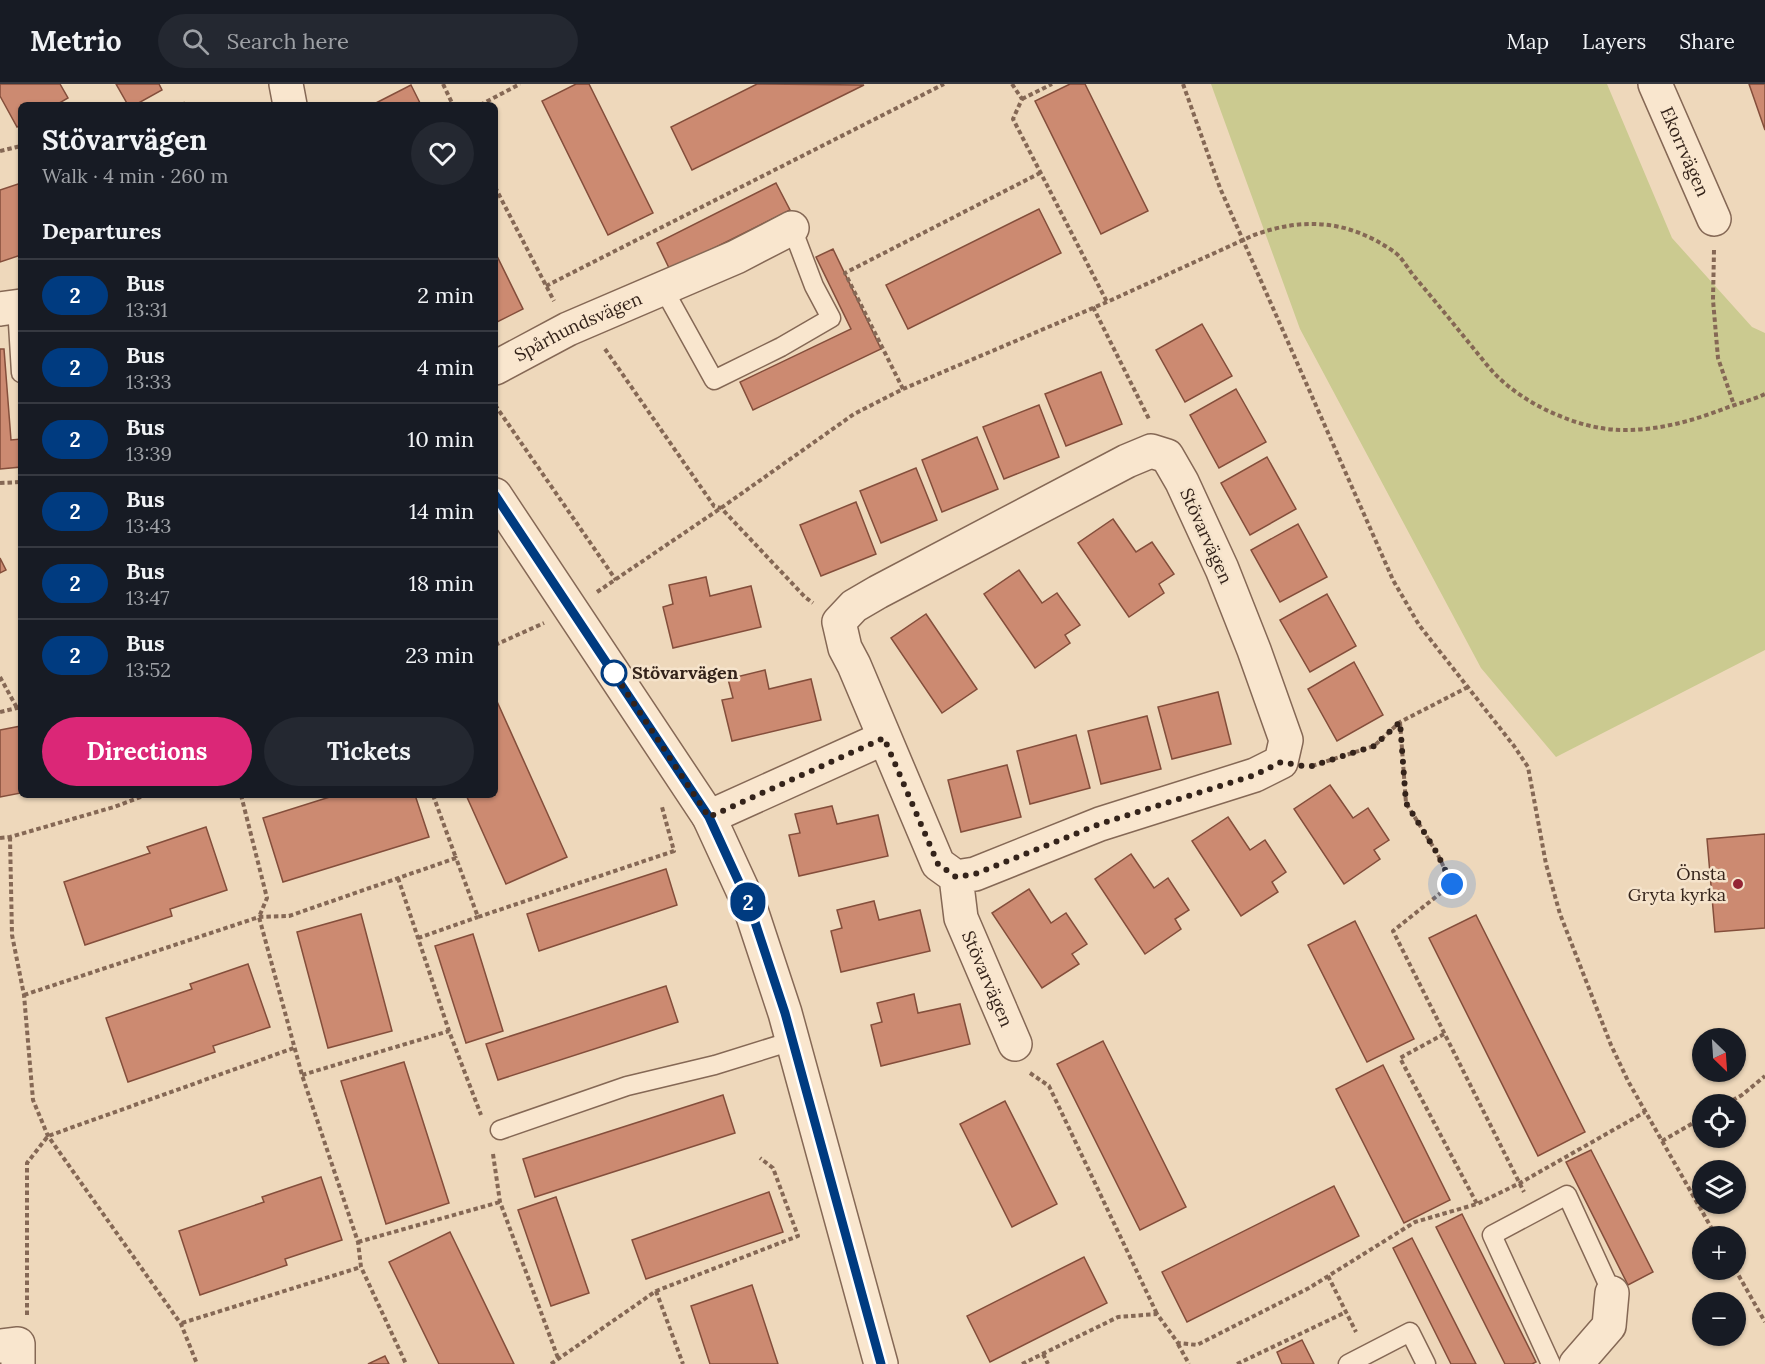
<!DOCTYPE html>
<meta charset="utf-8">
<style>
:root{--surface:#171b24;--page:#242831;--text:#f1f3f6;--muted:#9ea1a6;--line:#363941;--accent:#db2777}
body{margin:0;font-family:Lora,serif;background:var(--page);color:var(--text);height:100vh;display:flex;flex-direction:column;font-size:22px;white-space:nowrap}
*{box-sizing:border-box;margin:0}
p{font-size:20px;color:var(--muted)}
.icon{flex:none;width:33px;height:33px;fill:none;stroke:currentColor;stroke-width:2;stroke-linecap:round;stroke-linejoin:round}
.map{position:relative;flex:1;overflow:hidden}
.side{position:absolute;left:18px;top:18px;width:480px;height:696px;display:flex;flex-direction:column;background:var(--surface);border-radius:9px;box-shadow:0 2px 4px #0004}
.side>*{flex:none}
.badge{padding:0 12px;border-radius:20px;font-size:21px;line-height:39px}
.needle{width:39px;rotate:155deg}
.controls{position:absolute;left:1692px;top:944px;display:grid;gap:12px}
.controls a{display:grid;place-items:center;width:54px;height:54px;border-radius:50%;background:var(--surface);box-shadow:0 2px 4px #0004;font-size:30px}
.you{position:absolute;width:30px;height:30px;margin:-15px;border:4px solid #fff;border-radius:50%;background:#1a73e8;box-shadow:0 0 0 9px #1a73e833}
.map>.badge{position:absolute;translate:-50% -50%;box-shadow:0 0 0 3px #fff}
h2{padding:0 24px;font-size:22px;line-height:54px}
.round{display:grid;place-items:center;flex:none;width:63px;height:63px;border-radius:32px;background:var(--page)}
.summary{display:flex;align-items:center;justify-content:space-between;height:102px;padding:0 24px}
h1{font-size:28px;font-weight:700;line-height:45px}
.button{display:flex;gap:12px;margin-top:auto;padding:12px 24px}
.button a{flex:1;height:69px;border-radius:36px;background:var(--accent);color:#fff;font-size:24px;font-weight:700;line-height:69px;text-align:center}
.button a+a{background:var(--page);color:var(--text)}
ul{padding:0;list-style:none}
li{display:flex;align-items:center;gap:18px;height:72px;padding:0 24px;border-top:2px solid var(--line)}
li div{flex:1}
li b{display:block;font-size:22px}
li em{font-style:normal}
li .badge{min-width:66px;font-weight:700;text-align:center}
header{display:flex;align-items:center;gap:36px;box-sizing:border-box;height:84px;padding:0 30px;background:var(--surface);border-bottom:2px solid var(--line)}
header strong{font-size:28px}
nav{display:flex;gap:33px;margin-inline-start:auto;font-size:21px}
.search{width:420px;height:54px;background:var(--page);display:flex;align-items:center;gap:15px;box-sizing:border-box;padding:0 21px;border-radius:33px;color:var(--muted);font-size:22px}
.map>svg:first-child{display:block}
.green{fill:#cbca90}
.building{fill:#cc8a71;stroke:#844e3b;stroke-width:1.5}
.lines{fill:none;stroke-linecap:round;stroke-linejoin:round}
.service-casing{stroke:#856855;stroke-width:21}
.minor-casing{stroke:#856855;stroke-width:36}
.path{stroke:#856855;stroke-width:4;stroke-dasharray:4.5 3;stroke-linecap:butt}
.service{stroke:#f9e6ce;stroke-width:18}
.minor{stroke:#f9e6ce;stroke-width:33}
.line-casing{stroke:#fff;stroke-width:14}
.line{stroke:#003b80;stroke-width:9}
.walk{stroke:#34231a;stroke-width:6;stroke-dasharray:0 10.8}
.stop-dot{fill:#fff;stroke:#003b80;stroke-width:3}
.poi-dot{fill:#942535;stroke:#f5e3cb;stroke-width:2}
.labels{text-anchor:middle;stroke-width:5;stroke-linejoin:round;paint-order:stroke}
.street-label{font-size:18px;fill:#34231a;stroke:#f5e3cb}
.stop-label{font-size:18px;font-weight:bold;fill:#34231a;stroke:#f5e3cb;text-anchor:start}
.poi-label{font-size:18px;fill:#34231a;stroke:#f5e3cb;text-anchor:end}
</style>
<header>
<strong>Metrio</strong>
<div class="search"><svg class="icon" aria-label="search" viewBox="0 0 24 24"><circle cx="10" cy="10" r="6"/><path d="M15 15l6 6"/></svg>Search here</div>
<nav><a>Map</a><a>Layers</a><a>Share</a></nav>
</header>
<div class="map">
<svg width="1765" height="1280" viewBox="0 0 1765 1280">
<rect width="100%" height="100%" fill="#eed8bb"/>
<!-- green -->
<path class="green" d="M1211 0H1607L1672 154 1752 243 1765 249V566L1556 673 1481 584 1300 245Z"/>
<!-- building -->
<g class="building">
<path d="M0 0H60L68 14 56 21H21V41L17 43 0 12Z"/>
<path d="M116 0H159L162 6 135 21H128Z"/>
<path d="M576 0H589L653 129 608 151 542 17Z"/>
<path d="M757 0 864 1 692 86 671 43Z"/>
<path d="M1070 0H1085L1148 127 1101 150 1035 17Z"/>
<path d="M1749 0H1765V46Z"/>
<path d="M411 1 421 21H372Z"/>
<path d="M21 99V171L0 178V106Z"/>
<path d="M776 99 790 126 670 186 657 159Z"/>
<path d="M1039 125 1061 169 908 245 886 201Z"/>
<path d="M833 165 881 265 753 326 740 298 851 245 816 173Z"/>
<path d="M495 168 523 225 495 239Z"/>
<path d="M1202 240 1232 292 1185 318 1156 266Z"/>
<path d="M0 265H4L11 356 21 355V383L0 385Z"/>
<path d="M1101 288 1122 340 1066 362 1045 310Z"/>
<path d="M1236 305 1266 358 1219 384 1190 331Z"/>
<path d="M1039 321 1059 373 1004 395 983 343Z"/>
<path d="M977 353 998 405 942 428 922 376Z"/>
<path d="M1267 373 1296 425 1250 451 1221 399Z"/>
<path d="M916 384 937 436 881 459 860 407Z"/>
<path d="M856 418 876 470 821 492 800 441Z"/>
<path d="M1113 435 1136 468 1152 458 1174 490 1159 500 1164 509 1129 533 1078 459Z"/>
<path d="M1298 440 1327 493 1280 518 1251 466Z"/>
<path d="M0 474 6 486 0 489Z"/>
<path d="M1019 486 1042 519 1057 509 1080 541 1065 551 1070 559 1035 584 984 510Z"/>
<path d="M706 493 710 512 751 502 761 543 673 564 663 523 673 520 669 501Z"/>
<path d="M1327 510 1356 562 1310 588 1280 536Z"/>
<path d="M926 530 977 605 942 629 891 554Z"/>
<path d="M1354 578 1383 631 1337 657 1308 605Z"/>
<path d="M765 586 769 605 811 595 821 636 732 657 722 616 733 614 728 595Z"/>
<path d="M1218 608 1231 660 1172 675 1158 623Z"/>
<path d="M495 613 567 773 506 800 466 711H495Z"/>
<path d="M1147 632 1161 685 1101 700 1088 647Z"/>
<path d="M21 642V709L0 713V646Z"/>
<path d="M1076 651 1090 704 1030 720 1017 667Z"/>
<path d="M1007 681 1021 733 961 748 948 696Z"/>
<path d="M1330 701 1353 734 1368 724 1389 756 1374 766 1380 775 1344 800 1294 725Z"/>
<path d="M336 711H415L429 753 283 798 263 734Z"/>
<path d="M832 722 837 740 878 731 888 772 799 792 789 751 800 749 795 730Z"/>
<path d="M1228 733 1250 766 1265 756 1286 788 1272 798 1278 808 1241 832 1192 757Z"/>
<path d="M206 743 227 806 170 825 172 832 85 861 64 798 150 769 147 763Z"/>
<path d="M1765 750V844L1715 848 1707 755Z"/>
<path d="M1131 770 1154 804 1168 794 1189 826 1175 835 1181 845 1145 870 1095 795Z"/>
<path d="M666 785 677 821 539 867 527 830Z"/>
<path d="M1029 805 1051 839 1066 829 1087 860 1072 870 1079 880 1042 904 992 829Z"/>
<path d="M874 817 879 836 920 826 930 867 841 888 831 847 842 844 837 826Z"/>
<path d="M361 830 392 947 328 964 297 848Z"/>
<path d="M1476 831 1585 1048 1538 1072 1429 854Z"/>
<path d="M1355 837 1414 955 1367 978 1308 861Z"/>
<path d="M473 850 503 947 466 959 435 862Z"/>
<path d="M248 880 270 943 213 962 215 968 128 998 106 934 192 905 190 900Z"/>
<path d="M666 902 678 938 498 996 486 960Z"/>
<path d="M914 910 918 929 960 920 970 960 881 982 871 941 882 938 877 919Z"/>
<path d="M1103 957 1186 1123 1140 1146 1057 980Z"/>
<path d="M404 978 449 1119 386 1140 341 997Z"/>
<path d="M1383 981 1450 1116 1404 1139 1336 1005Z"/>
<path d="M723 1011 735 1049 535 1113 523 1075Z"/>
<path d="M1005 1017 1057 1120 1012 1143 960 1040Z"/>
<path d="M1591 1066 1653 1188 1628 1201 1566 1078Z"/>
<path d="M321 1093 342 1156 285 1175 287 1181 200 1211 179 1147 264 1118 262 1113Z"/>
<path d="M1334 1102 1359 1152 1187 1238 1162 1188Z"/>
<path d="M769 1108 783 1148 646 1195 632 1156Z"/>
<path d="M556 1113 589 1209 551 1222 518 1126Z"/>
<path d="M1462 1130 1536 1278 1532 1280H1505L1436 1143Z"/>
<path d="M450 1148 514 1280H439L389 1178Z"/>
<path d="M1412 1154 1476 1280H1451L1393 1164Z"/>
<path d="M1084 1173 1107 1219 990 1278 967 1232Z"/>
<path d="M752 1201 778 1280H710L691 1222Z"/>
<path d="M1302 1256 1314 1280H1282L1277 1268Z"/>
<path d="M385 1272 389 1280H368Z"/>
</g>
<g class="lines">
<!-- service casing -->
<g class="service-casing">
<g id="service">
<path d="M663 204 714 296 781 263 831 234 814 202 792 144"/>
<path d="M17 223 21 289"/>
<path d="M500 1046 627 1002 715 981 792 957"/>
<path d="M1348 1280 1410 1248 1426 1280"/>
<path d="M1551 1280 1492 1151 1567 1111 1612 1209"/>
</g>
</g>
<!-- minor casing -->
<g class="minor-casing">
<g id="minor">
<path d="M286 0 290 21"/>
<path id="s1" d="M1655 0 1714 135"/>
<path d="M0 225 21 222"/>
<path id="s2" d="M495 284 568 245 736 173 792 144"/>
<path d="M495 411 709 733 749 820 785 929 881 1280"/>
<path d="M709 733 884 654"/>
<path id="s3" d="M956 793 975 790 1100 740 1255 691 1281 678 1286 656 1254 566 1222 485 1182 398 1167 372 1151 367 1127 377 878 508 854 522 839 538 845 564 854 581 938 780 956 793 961 834 1015 960"/>
<path d="M0 1262 18 1260V1280"/>
<path d="M1576 1280 1609 1242 1612 1209"/>
</g>
</g>
<!-- path -->
<g class="path">
<path d="M443 0 453 21"/>
<path d="M1012 0 1022 15 1013 35 1107 218"/>
<path d="M1183 0 1220 104 1393 496 1419 541 1514 662 1528 683 1546 780 1560 830 1611 961 1628 997 1716 1152"/>
<path d="M1022 15 1052 0"/>
<path d="M181 21 186 19"/>
<path d="M480 21 520 0"/>
<path d="M0 67 21 62"/>
<path d="M495 103 554 217"/>
<path d="M1714 166 1713 216 1718 274 1734 321"/>
<path d="M546 202 944 0"/>
<path d="M1093 223 1150 337"/>
<path d="M605 265 714 422 721 424 805 513 813 519"/>
<path d="M903 305 845 189 1040 89"/>
<path d="M495 321 616 496"/>
<path d="M0 399 21 398"/>
<path d="M597 508 721 424 854 330 903 305 1107 218 1254 151C1304 133 1348 136 1393 167 1401 172 1407 183 1413 191 1431 212 1448 233 1465 254 1475 266 1484 278 1494 289 1523 320 1578 345 1620 346 1656 347 1693 337 1726 324 1739 319 1753 316 1765 310"/>
<path d="M495 561 544 539"/>
<path d="M0 593 17 624"/>
<path d="M0 628 21 623"/>
<path d="M1400 638 1406 719 1437 769 1452 800 1393 847 1524 1108"/>
<path d="M1312 682 1374 662 1400 638 1468 603"/>
<path d="M241 711 267 814 259 833 302 991 358 1158 361 1183 406 1280"/>
<path d="M433 711 456 774"/>
<path d="M10 753 12 851 24 911 33 1016 48 1052 181 1240 197 1280"/>
<path d="M0 754 10 753 114 723 146 711"/>
<path d="M398 794 449 947 481 1031"/>
<path d="M418 854 478 833"/>
<path d="M24 911 259 833 289 832 456 774 478 833 674 767 662 723"/>
<path d="M1444 950 1400 974 1477 1120"/>
<path d="M1030 989 1049 1002 1157 1230"/>
<path d="M302 991 449 947"/>
<path d="M1726 1020 1742 1011 1765 992"/>
<path d="M1662 1057 1702 1034"/>
<path d="M493 1070 500 1118 558 1274"/>
<path d="M358 1158 500 1118"/>
<path d="M1735 1185 1765 1238"/>
<path d="M1328 1192 1356 1248"/>
<path d="M656 1207 683 1280"/>
<path d="M27 1231V1079L48 1052 294 964"/>
<path d="M182 1239 361 1183"/>
<path d="M1178 1260 1189 1280"/>
<path d="M1043 1270 1048 1280"/>
<path d="M551 1280 656 1207 798 1152 773 1084 760 1074"/>
<path d="M1022 1280 1118 1233 1157 1230 1178 1259 1197 1261 1309 1204 1415 1138 1477 1120 1520 1099 1645 1028"/>
<path d="M1237 1280 1346 1228"/>
</g>
<!-- service -->
<use href="#service" class="service"/>
<!-- minor -->
<use href="#minor" class="minor"/>
</g>
<g class="lines">
<!-- line casing -->
<g class="line-casing">
<path id="line" d="M495 411 709 733 749 820 785 929 881 1280"/>
</g>
<!-- line -->
<use href="#line" class="line"/>
<!-- walk -->
<path class="walk" d="M614 589 609 582 709 733 884 654 938 780 956 793 975 790 1100 740 1255 691 1281 678 1309 683 1374 662 1400 638 1406 719 1437 769 1452 800"/>
</g>
<!-- markers -->
<circle class="stop-dot" cx="614" cy="589" r="12"/>
<circle class="poi-dot" cx="1738" cy="800" r="6"/>
<g class="labels">
<!-- street labels -->
<g class="street-label">
<text dy="6" stroke="none"><textPath href="#s1" startOffset="74">Ekorrvägen</textPath></text>
<text dy="6" stroke="none"><textPath href="#s2" startOffset="93">Spårhundsvägen</textPath></text>
<text transform="translate(1206 452) rotate(66)" y="6">Stövarvägen</text>
<text dy="6" stroke="none"><textPath href="#s3" startOffset="1442">Stövarvägen</textPath></text>
</g>
<!-- stop labels -->
<g class="stop-label">
<text x="632" y="595">Stövarvägen</text>
</g>
<!-- poi labels -->
<g class="poi-label">
<text x="1726" y="796">Önsta<tspan x="1726" dy="21">Gryta kyrka</tspan></text>
</g>
</g>
</svg>
<div class="controls">
<a><svg class="needle" viewBox="-14 -14 28 28"><path d="M0-13l5 13h-10z" fill="#e53935"/><path d="M0 13l5-13h-10z" fill="#9ea1a6"/></svg></a>
<a><svg class="icon" aria-label="locate" viewBox="0 0 24 24"><circle cx="12" cy="12" r="6"/><path d="M12 2v4M12 18v4M2 12h4M18 12h4"/></svg></a>
<a><svg class="icon" aria-label="layers" viewBox="0 0 24 24"><path d="M12 4l9 5-9 5-9-5zM3 14l9 5 9-5"/></svg></a>
<a>+</a>
<a>−</a>
</div>
<div class="you" style="left:1452px;top:800px"></div>
<b class="badge" style="left:748px;top:818px;background:#003b80;color:#fff">2</b>
<section class="side">
<div class="summary"><div><h1>Stövarvägen</h1><p>Walk · 4 min · 260 m</p></div><a class="round"><svg class="icon" aria-label="heart" viewBox="0 0 24 24"><path d="M12 20l-8-8c-3-5 5-10 8-4 3-6 11-1 8 4z"/></svg></a></div>
<h2>Departures</h2>
<ul>
<li><span class="badge" style="background:#003b80;color:#fff">2</span><div><b>Bus</b><p>13:31</p></div><em>2 min</em></li>
<li><span class="badge" style="background:#003b80;color:#fff">2</span><div><b>Bus</b><p>13:33</p></div><em>4 min</em></li>
<li><span class="badge" style="background:#003b80;color:#fff">2</span><div><b>Bus</b><p>13:39</p></div><em>10 min</em></li>
<li><span class="badge" style="background:#003b80;color:#fff">2</span><div><b>Bus</b><p>13:43</p></div><em>14 min</em></li>
<li><span class="badge" style="background:#003b80;color:#fff">2</span><div><b>Bus</b><p>13:47</p></div><em>18 min</em></li>
<li><span class="badge" style="background:#003b80;color:#fff">2</span><div><b>Bus</b><p>13:52</p></div><em>23 min</em></li>
</ul>
<div class="button"><a>Directions</a><a>Tickets</a></div>
</section>
</div>
